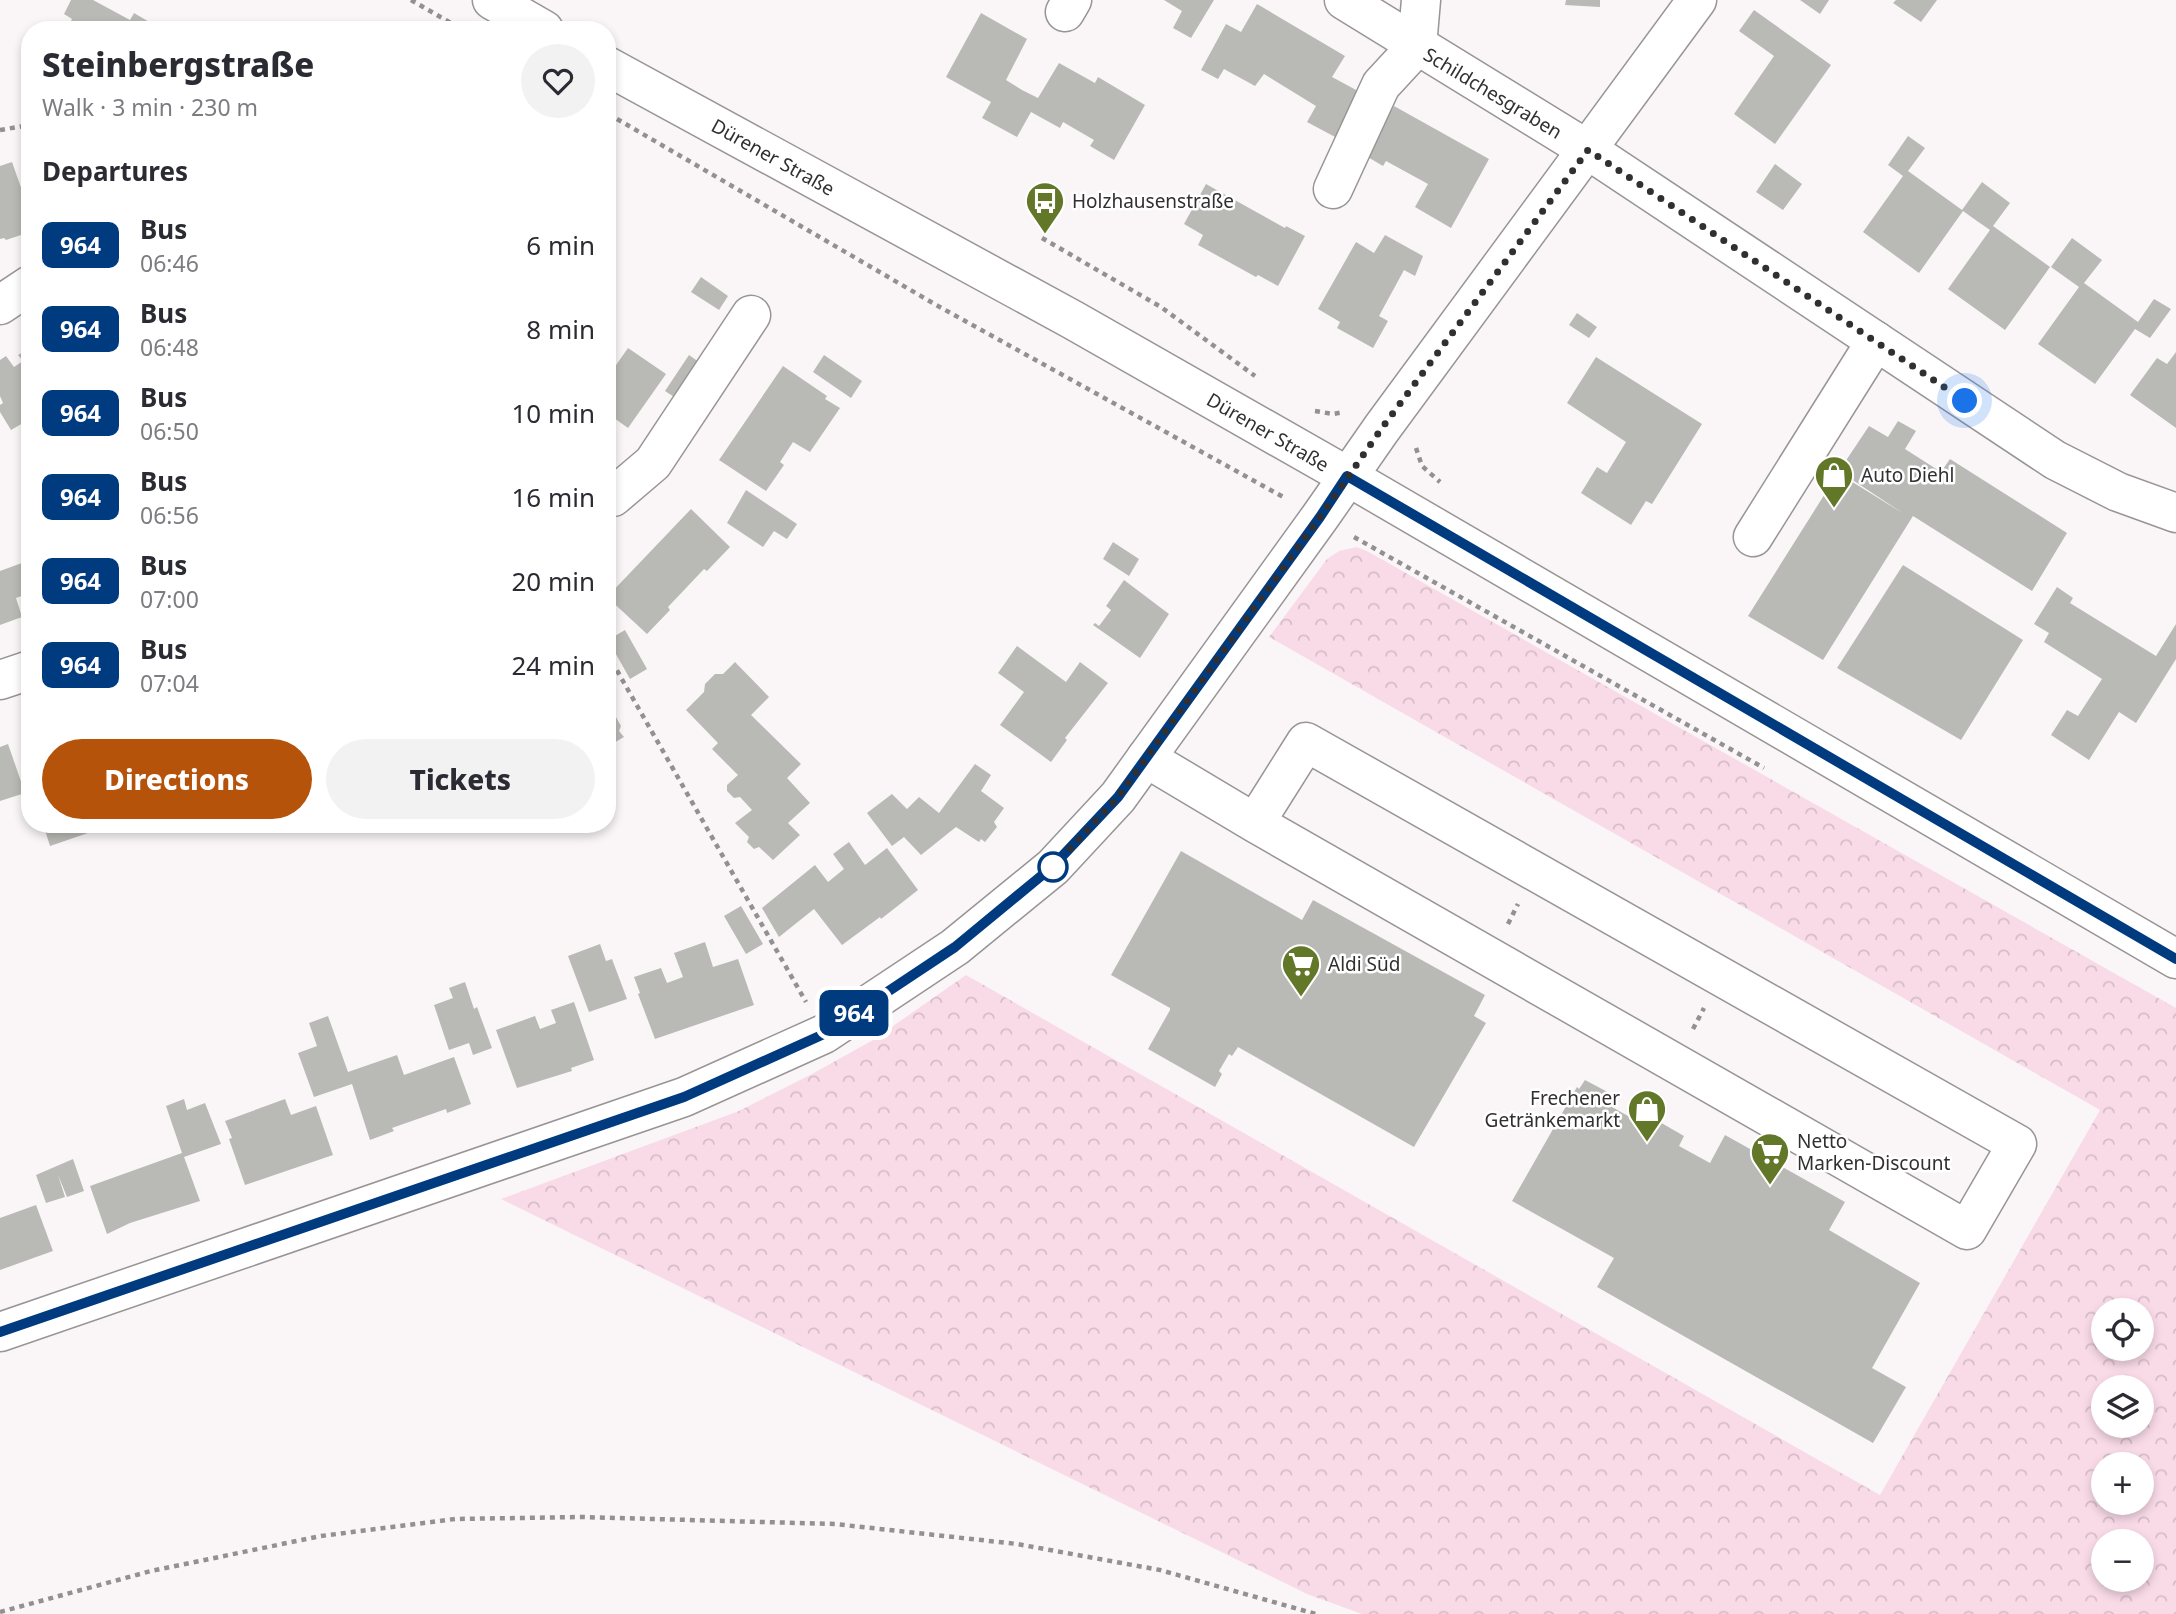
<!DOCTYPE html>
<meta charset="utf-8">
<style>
:root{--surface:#fff;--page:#f2f2f3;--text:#2b2b33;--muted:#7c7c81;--accent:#b45309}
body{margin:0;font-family:"Noto Sans",sans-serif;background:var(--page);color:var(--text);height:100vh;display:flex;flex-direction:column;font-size:26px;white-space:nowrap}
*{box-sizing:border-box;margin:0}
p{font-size:23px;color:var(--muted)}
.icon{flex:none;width:38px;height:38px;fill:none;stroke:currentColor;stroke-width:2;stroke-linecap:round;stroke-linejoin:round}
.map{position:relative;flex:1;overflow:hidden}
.details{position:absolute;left:21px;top:21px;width:595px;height:812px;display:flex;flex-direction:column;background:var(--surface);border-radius:28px;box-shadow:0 4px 10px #0003}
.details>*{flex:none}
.badge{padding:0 14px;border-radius:10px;font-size:24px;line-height:46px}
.controls{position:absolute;left:2091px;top:1298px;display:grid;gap:14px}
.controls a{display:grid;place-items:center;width:63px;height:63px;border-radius:50%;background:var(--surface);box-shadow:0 4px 10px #0003;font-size:35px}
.you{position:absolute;width:35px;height:35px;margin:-18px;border:5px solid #fff;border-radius:50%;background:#1a73e8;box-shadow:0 0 0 10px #1a73e833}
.map>.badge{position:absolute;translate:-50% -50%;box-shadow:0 0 0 4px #fff}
h2{padding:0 21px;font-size:26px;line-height:63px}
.round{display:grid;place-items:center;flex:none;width:74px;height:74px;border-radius:37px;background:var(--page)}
.headline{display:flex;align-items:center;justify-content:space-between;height:119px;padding:0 21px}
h1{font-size:33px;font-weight:800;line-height:52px}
.action{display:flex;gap:14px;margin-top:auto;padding:14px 21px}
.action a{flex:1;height:80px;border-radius:42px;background:var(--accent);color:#fff;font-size:28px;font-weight:800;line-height:80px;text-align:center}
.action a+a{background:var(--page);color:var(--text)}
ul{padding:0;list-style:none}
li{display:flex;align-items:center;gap:21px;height:84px;padding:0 21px}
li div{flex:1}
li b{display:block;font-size:26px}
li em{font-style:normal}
li .badge{min-width:77px;font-weight:700;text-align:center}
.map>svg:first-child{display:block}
.forest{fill:url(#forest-crowns);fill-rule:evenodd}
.building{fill:#b9bab6}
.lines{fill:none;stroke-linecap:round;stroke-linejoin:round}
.minor-casing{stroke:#999496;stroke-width:41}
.major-casing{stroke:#999496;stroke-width:41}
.path{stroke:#939091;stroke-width:4.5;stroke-dasharray:5 5;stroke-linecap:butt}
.minor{stroke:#fff;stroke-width:38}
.major{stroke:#fff;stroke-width:38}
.line-casing{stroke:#fff;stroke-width:16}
.line{stroke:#003b80;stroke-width:10}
.walk{stroke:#312f30;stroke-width:7;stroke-dasharray:0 12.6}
.stop-dot{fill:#fff;stroke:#003b80;stroke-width:3.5}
.labels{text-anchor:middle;stroke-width:5;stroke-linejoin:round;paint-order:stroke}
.street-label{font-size:19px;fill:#312f30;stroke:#fff}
.poi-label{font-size:19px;fill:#312f30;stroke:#fff;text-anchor:start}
</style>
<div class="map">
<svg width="2176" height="1614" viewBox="0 0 2176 1614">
<defs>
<pattern id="forest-crowns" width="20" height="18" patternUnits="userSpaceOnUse" patternTransform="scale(1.75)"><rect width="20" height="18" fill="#f9dbe8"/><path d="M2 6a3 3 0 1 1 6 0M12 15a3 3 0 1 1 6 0" fill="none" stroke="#d6bcc7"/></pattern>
</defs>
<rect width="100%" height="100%" fill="#faf6f8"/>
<!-- forest -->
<path class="forest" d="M1357 547 1367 551 2176 1008V1614H1362L1307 1594 501 1199 739 1111 812 1074 873 1040 966 975 1880 1495 2100 1110 1269 637 1327 559 1339 551ZM2104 1311H2142V1349H2104ZM2104 1388H2142V1426H2104ZM2104 1465H2142V1503H2104ZM2104 1542H2142V1580H2104Z"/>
<!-- building -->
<g class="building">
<path d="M71 0H93L130 20 134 13 163 30H66L72 19 64 14Z"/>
<path d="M1164 0H1214L1191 38 1173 28 1182 11Z"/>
<path d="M1566 0H1600V7L1565 5Z"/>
<path d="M1800 0H1829L1820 14Z"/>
<path d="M1896 0H1937L1921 22 1893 3Z"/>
<path d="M1257 4 1345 56 1332 77 1358 91 1337 138 1307 122 1316 106 1264 74 1255 86 1224 69 1218 79 1201 70 1226 24 1241 32Z"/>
<path d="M1754 10 1831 65 1775 144 1734 114 1774 56 1739 31Z"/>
<path d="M981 13 1027 39 1006 80 1022 90 1038 98 1059 63 1095 83 1098 77 1145 105 1114 160 1090 146 1094 140 1063 122 1060 128 1031 112 1017 137 982 118 991 102 946 77Z"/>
<path d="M1394 106 1489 159 1451 228 1415 207 1428 184 1386 161 1383 166 1366 156Z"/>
<path d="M1908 136 1925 148 1908 171 1962 210 1982 182 2010 203 1993 226 2050 267 2005 330 1948 289 1990 230 1977 221 1963 211 1919 273 1863 232 1903 176 1888 165Z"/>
<path d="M12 162 30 213V232L6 240 4 238 0 239V166Z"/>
<path d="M1775 164 1802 184 1783 210 1756 192Z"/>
<path d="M1206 184 1285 228 1286 226 1305 236 1278 286 1258 275 1256 277 1198 245 1203 235 1184 224Z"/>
<path d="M1385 235 1423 256 1415 276 1404 270 1379 316 1388 321 1373 348 1337 328 1340 322 1318 309 1356 242 1374 253Z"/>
<path d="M2072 238 2102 260 2084 283 2138 322 2154 299 2171 309 2150 338 2135 329 2095 384 2038 344 2079 287 2051 267Z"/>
<path d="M701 277 728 296 719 310 691 292Z"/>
<path d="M1577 313 1597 327 1589 338 1569 325Z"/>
<path d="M30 348V419L11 430 0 412V405L3 403 0 396V360L6 356 14 367 23 361 18 355Z"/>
<path d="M628 348 666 374 628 428 607 413V378Z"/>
<path d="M2176 352V428L2130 395 2157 358 2167 364Z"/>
<path d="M689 355 706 367 682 402 665 391Z"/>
<path d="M824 355 862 381 851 398 813 372Z"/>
<path d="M1596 357 1702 424 1652 504 1646 501 1631 525 1581 493 1597 467 1607 473 1626 442 1567 403Z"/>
<path d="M783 366 827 396 825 399 840 408 810 452 793 442 780 462 784 465 766 491 719 460Z"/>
<path d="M1898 421 1916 431 1905 449 1941 472 1950 459 2067 533 2032 591 1913 516 1823 660 1748 616 1838 473 1904 514 1839 471 1869 426 1888 437Z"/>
<path d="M746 490 797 524 787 539 774 531 763 547 727 523Z"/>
<path d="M691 509 730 547 707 571 704 569 668 607 670 610 647 634 607 597Z"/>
<path d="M1113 542 1139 559 1129 576 1103 559Z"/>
<path d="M30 560V593L16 598 22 617 0 625V571Z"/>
<path d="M1903 565 2023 640 1961 740 1837 668Z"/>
<path d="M1124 580 1169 614 1140 658 1093 625 1095 623 1099 626 1111 610 1106 606Z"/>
<path d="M2057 587 2073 598 2070 603 2156 656 2176 624V659L2136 723 2119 712 2089 760 2051 735 2067 710 2078 716 2102 679 2044 642 2049 633 2034 624Z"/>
<path d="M625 630 647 669 630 679 608 640Z"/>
<path d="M1017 646 1066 682 1080 662 1108 683 1065 738 1067 740 1051 762 1000 725 1024 692 998 673Z"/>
<path d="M735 662 769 697 751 715 801 764 787 778 810 803 788 823 800 835 773 860 759 847 754 849 747 842 749 837 735 823 752 810 740 797 734 798 727 791V785L738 775 712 749 718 743 686 710 704 692 705 684 715 674H723Z"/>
<path d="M607 710H612L621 726 619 731 624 737 607 747Z"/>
<path d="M8 744 25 793 0 801V747Z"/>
<path d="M975 764 991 775 981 791 1004 808 994 822 997 827 985 842 981 839 979 842 956 827 921 855 904 837 892 846 867 813 892 794 907 809 919 797 939 813Z"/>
<path d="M43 824H84L88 833 50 846Z"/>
<path d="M175 824H196V825L177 832Z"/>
<path d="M849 842 865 865 887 848 918 890 881 919 880 917 842 945 814 909 779 937 762 908 815 865 828 882 844 869 833 854Z"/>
<path d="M1181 851 1302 920 1313 900 1485 995 1474 1016 1486 1023 1414 1147 1238 1047 1232 1056 1229 1054 1219 1071 1222 1074 1215 1087 1148 1049 1170 1010V1008L1111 975Z"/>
<path d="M741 906 763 944 746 954 724 916Z"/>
<path d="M705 942 713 967 738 959 754 1005 655 1039 638 994 640 993 634 977 661 968 667 983 683 977 674 953Z"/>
<path d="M600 944 606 961 612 959 627 999 589 1012 568 956Z"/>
<path d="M465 982 474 1009 477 1007 492 1048 473 1055 469 1043 449 1050 434 1005 453 998 449 988Z"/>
<path d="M574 1002 594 1060 571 1068 572 1071 517 1088 496 1030 535 1016 540 1029 556 1023 551 1010Z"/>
<path d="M328 1016 348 1072 397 1055 404 1075 454 1057 471 1104 447 1113 446 1109 392 1128 394 1131 370 1140 352 1084 314 1097 298 1053 317 1046 309 1023Z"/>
<path d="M1585 1080 1617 1097 1612 1107 1646 1126 1651 1117 1684 1136 1679 1146 1710 1163 1725 1135 1845 1202 1829 1230 1920 1283 1872 1368 1906 1387 1873 1443 1597 1287 1614 1258 1512 1201 1577 1087 1579 1089Z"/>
<path d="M184 1099 187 1110 205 1103 221 1144 184 1157 200 1201 130 1223 107 1234 90 1186 182 1153 166 1106Z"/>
<path d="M285 1099 291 1115 316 1106 333 1155 245 1185 229 1139 232 1138 225 1121Z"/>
<path d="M73 1159 84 1191 67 1197 58 1175 65 1197 46 1203 36 1175Z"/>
<path d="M36 1205 53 1251 0 1270V1218Z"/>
</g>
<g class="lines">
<!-- minor casing -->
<g class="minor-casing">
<g id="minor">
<path d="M1344 0 1588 150 2055 460 2118 492 2176 513"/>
<path d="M1065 12 1072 0"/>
<path d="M1333 189 1381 85 1417 46 1421 0"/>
<path d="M0 305 30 285"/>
<path d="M607 497H613L653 463 751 315"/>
<path d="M1753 537 1876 341"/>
<path d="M0 680 30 670"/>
<path d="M1146 758 1255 823 1967 1230 2017 1144 1306 742 1255 823"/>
<path d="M0 1332 684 1097 824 1034 955 947 1053 867 1118 797 1320 517 1382 428 1697 0"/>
</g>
</g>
<!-- major casing -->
<g class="major-casing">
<g id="major">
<path d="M492 0 544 30"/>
<path d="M607 66 1073 320 1347 476 2176 959"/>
</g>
</g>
<!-- path -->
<g class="path">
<path d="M411 0 463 30"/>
<path d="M617 119 938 306 1285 498"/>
<path d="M0 130 30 125"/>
<path d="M1042 238 1161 307 1255 376"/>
<path d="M1315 411 1333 414 1344 412"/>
<path d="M1416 448 1422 466 1440 482"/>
<path d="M1354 537 1764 768"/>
<path d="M607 653 806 1002"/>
<path d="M1508 924 1518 904"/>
<path d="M1693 1029 1704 1008"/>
<path d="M0 1612 151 1571 321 1536 455 1519 581 1517 835 1524 1017 1544 1160 1570 1316 1614"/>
</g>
<!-- minor -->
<use href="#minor" class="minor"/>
<!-- major -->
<use href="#major" class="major"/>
</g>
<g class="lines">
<!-- line casing -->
<g class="line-casing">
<path id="line" d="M0 1332 684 1097 824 1034 955 947 1052 867 1118 797 1320 517 1347 476 2176 959"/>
</g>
<!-- line -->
<use href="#line" class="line"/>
<!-- walk -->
<path class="walk" d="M1053 867 1118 797 1320 517 1382 428 1588 150 1965 401"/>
</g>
<!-- icons -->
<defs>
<g id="bus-pin" transform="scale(2.0125)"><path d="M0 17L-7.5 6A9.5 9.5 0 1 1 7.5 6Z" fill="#627727" stroke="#fff"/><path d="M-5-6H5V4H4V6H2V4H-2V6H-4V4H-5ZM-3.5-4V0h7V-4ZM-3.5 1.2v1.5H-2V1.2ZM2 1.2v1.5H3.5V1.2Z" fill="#fff"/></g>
<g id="shop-pin" transform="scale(2.0125)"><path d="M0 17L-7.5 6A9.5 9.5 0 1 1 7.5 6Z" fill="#627727" stroke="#fff"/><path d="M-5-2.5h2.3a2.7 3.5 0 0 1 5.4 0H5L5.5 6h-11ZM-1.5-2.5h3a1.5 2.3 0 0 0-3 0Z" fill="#fff"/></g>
<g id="supermarket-pin" transform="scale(2.0125)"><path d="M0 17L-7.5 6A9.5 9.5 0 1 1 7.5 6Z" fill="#627727" stroke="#fff"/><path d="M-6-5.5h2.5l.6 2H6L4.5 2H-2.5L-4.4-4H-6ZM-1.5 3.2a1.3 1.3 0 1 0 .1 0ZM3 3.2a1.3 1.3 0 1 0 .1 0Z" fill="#fff"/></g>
</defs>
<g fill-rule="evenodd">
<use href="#bus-pin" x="1045" y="201"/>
<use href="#shop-pin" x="1834" y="475"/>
<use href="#supermarket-pin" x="1301" y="964"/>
<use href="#shop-pin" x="1647" y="1109"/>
<use href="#supermarket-pin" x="1770" y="1152"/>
</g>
<!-- markers -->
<circle class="stop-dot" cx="1053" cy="867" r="14"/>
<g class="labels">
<!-- street labels -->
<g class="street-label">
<text transform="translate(1493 93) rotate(31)" y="7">Schildchesgraben</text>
<text transform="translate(773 157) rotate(29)" y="7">Dürener Straße</text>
<text transform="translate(1268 432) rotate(30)" y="7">Dürener Straße</text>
</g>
<!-- poi labels -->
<g class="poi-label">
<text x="1072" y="208">Holzhausenstraße</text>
<text x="1861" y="482">Auto Diehl</text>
<text x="1328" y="971">Aldi Süd</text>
<text x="1620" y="1105" text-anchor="end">Frechener<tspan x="1620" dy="22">Getränkemarkt</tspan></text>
<text x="1797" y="1148">Netto<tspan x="1797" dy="22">Marken-Discount</tspan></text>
</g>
</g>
</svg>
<div class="controls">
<a><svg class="icon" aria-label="locate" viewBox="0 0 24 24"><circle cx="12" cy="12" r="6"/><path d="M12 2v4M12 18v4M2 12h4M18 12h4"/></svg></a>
<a><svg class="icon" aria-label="layers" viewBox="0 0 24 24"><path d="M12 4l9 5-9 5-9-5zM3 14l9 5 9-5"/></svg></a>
<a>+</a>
<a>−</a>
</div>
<div class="you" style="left:1965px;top:401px"></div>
<b class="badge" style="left:854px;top:1013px;background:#003b80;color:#fff">964</b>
<section class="details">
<div class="headline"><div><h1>Steinbergstraße</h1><p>Walk · 3 min · 230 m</p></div><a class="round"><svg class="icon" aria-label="heart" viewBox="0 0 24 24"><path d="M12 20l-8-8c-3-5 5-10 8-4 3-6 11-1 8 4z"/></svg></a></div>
<h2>Departures</h2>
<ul>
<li><span class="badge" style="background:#003b80;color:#fff">964</span><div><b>Bus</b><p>06:46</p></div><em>6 min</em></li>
<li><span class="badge" style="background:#003b80;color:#fff">964</span><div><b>Bus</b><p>06:48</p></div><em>8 min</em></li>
<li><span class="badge" style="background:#003b80;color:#fff">964</span><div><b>Bus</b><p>06:50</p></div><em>10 min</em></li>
<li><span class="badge" style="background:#003b80;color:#fff">964</span><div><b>Bus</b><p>06:56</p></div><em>16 min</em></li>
<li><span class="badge" style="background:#003b80;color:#fff">964</span><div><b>Bus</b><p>07:00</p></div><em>20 min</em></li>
<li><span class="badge" style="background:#003b80;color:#fff">964</span><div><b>Bus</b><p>07:04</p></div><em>24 min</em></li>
</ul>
<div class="action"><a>Directions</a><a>Tickets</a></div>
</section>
</div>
